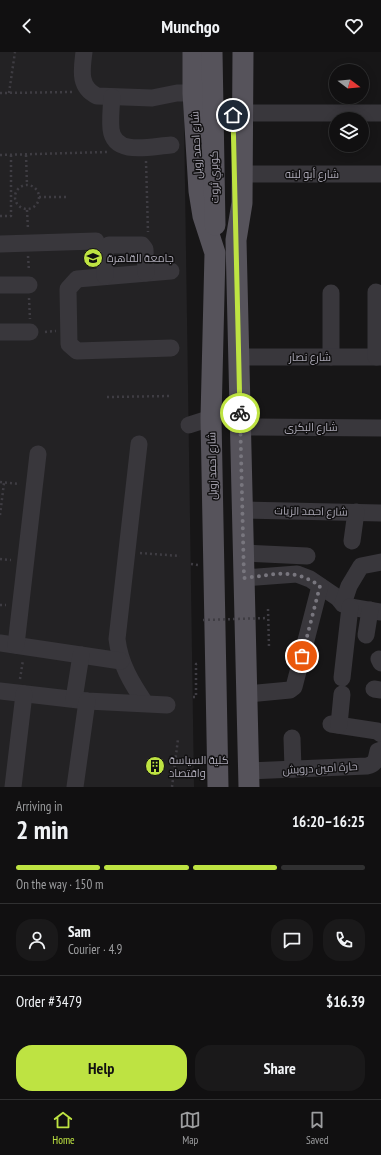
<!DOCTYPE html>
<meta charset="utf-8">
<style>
body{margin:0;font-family:"PT Sans Narrow",Cairo,sans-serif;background:#1a191a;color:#f1f3f6;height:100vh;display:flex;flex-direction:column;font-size:15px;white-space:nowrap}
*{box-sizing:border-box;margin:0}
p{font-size:13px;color:#9c9d9f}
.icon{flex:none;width:22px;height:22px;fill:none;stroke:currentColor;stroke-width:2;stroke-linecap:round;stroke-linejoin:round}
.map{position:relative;height:735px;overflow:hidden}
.drawer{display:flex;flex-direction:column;background:#111011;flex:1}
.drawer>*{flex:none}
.needle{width:26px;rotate:106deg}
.controls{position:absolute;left:329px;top:12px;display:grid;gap:8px}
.controls a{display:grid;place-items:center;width:40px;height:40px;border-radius:50%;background:#111011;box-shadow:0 2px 10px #0003,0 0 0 1px #303031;font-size:20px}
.pin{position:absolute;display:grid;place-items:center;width:34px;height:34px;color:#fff;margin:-17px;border:2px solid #fff;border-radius:50%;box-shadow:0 1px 4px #0007}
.courier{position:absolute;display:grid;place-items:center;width:40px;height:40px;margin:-20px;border:3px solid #bee342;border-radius:50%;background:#fff;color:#222;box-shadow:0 1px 5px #0007}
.overview em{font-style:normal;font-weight:700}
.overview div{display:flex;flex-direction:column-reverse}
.overview{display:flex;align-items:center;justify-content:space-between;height:68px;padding:0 16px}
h1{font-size:26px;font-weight:700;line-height:30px}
.bar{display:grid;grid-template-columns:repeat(4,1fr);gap:6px 4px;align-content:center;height:48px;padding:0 16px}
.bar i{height:5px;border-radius:3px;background:#303031}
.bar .on{background:#bee342}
.bar p{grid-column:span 4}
.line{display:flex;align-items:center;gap:10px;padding:0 16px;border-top:1px solid #303031}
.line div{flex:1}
.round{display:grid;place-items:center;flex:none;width:42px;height:42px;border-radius:16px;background:#1a191a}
.button{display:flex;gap:8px;margin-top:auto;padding:8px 16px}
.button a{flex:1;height:46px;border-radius:16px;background:#bee342;color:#111;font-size:16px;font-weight:700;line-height:46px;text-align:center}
.button a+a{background:#1a191a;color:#f1f3f6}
header{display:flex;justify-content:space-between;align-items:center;height:52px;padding:0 16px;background:#111011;font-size:18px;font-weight:700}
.tabs{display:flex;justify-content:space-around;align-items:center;height:56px;border-top:1px solid #303031;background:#111011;font-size:11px;color:#9c9d9f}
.tabs a{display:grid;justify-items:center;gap:2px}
.tabs .on{color:#bee342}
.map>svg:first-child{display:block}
</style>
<header><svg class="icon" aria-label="back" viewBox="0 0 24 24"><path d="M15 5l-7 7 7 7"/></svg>Munchgo<svg class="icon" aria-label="heart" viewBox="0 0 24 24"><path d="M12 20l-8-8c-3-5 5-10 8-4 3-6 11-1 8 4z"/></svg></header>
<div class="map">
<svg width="381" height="735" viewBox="0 0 381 735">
<rect width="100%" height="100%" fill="#171617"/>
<!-- built -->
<path fill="#232224" d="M0 0H183L194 735H0Z"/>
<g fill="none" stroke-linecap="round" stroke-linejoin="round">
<!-- path -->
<g stroke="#3f3d43" stroke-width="2.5" stroke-dasharray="2 3" stroke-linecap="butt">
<path d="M0 41 73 40"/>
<path d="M9 41 15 0"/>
<path d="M0 103 107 100"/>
<path d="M26 103 27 133"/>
<path d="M146 109 148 180"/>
<circle cx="27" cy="145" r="12"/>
<path d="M39 145H67"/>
<path d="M27 158 28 177"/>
<path d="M0 164H11V103"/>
<path d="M28 204 29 219"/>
<path d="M29 246 30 267"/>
<path d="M45 280 56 279"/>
<path d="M107 345 171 344"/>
<path d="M0 430 20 432"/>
<path d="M0 463 4 431"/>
<path d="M140 501 180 504"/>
<path d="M0 507 11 508"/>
<path d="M191 512 198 513"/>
<path d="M0 553H6"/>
<path d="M268 557 269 595"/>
<path d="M20 627 23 608"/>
<path d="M193 645H196V612H200"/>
<path d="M172 735 178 687"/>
</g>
<!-- minor -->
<g stroke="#39373c" stroke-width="17">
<path d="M84 0C82 17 78 35 97 44L152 46 177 41H193"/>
<path d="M112 45C111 56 110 67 111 77 114 105 152 94 171 93"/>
<path d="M243 61H381"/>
<path d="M242 122H381"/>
<path d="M0 192 96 189"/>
<path d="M171 219 77 227 68 237 69 292 77 299 171 296"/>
<path d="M105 224V198L109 193H142L145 197 146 221"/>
<path d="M0 233H29"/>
<path d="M331 241V305"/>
<path d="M0 280H30"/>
<path d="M240 305H381"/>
<path d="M376 305V240"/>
<path d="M189 373 211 366"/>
<path d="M240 375 381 376"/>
<path d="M139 392 117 587C120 612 131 630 145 651"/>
<path d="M242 458 381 461"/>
<path d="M352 489 356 460"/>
<path d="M243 501 307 504"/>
<path d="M244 526 297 522 310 527 338 546 343 552 350 555 381 560"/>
<path d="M343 552 349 534 361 514 381 510"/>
<path d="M366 583 370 558"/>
<path d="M0 591 121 609"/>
<path d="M16 593 38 402"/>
<path d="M379 607 381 611"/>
<path d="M342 626 350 555"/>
<path d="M374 637 381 638"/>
<path d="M0 639 87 649 167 653"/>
<path d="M247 642 290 638 294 635 320 534"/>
<path d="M74 647 81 603"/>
<path d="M331 672 377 679 381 682"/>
<path d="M339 673 342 642"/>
<path d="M292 686 293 717"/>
<path d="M249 719 367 714C376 712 376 708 378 699L381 698"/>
<path d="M13 735 24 642"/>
<path d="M75 735 87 649"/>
</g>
<!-- major -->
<g stroke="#56535b" stroke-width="21">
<path d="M193 0V41L199 139 203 164 215 201 211 366 218 735"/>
<path d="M212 0 215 173"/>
<path d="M243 0 242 151 236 188 249 735"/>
</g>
<!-- path-bridge -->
<path stroke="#3f3d43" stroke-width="2.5" stroke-dasharray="2 3" stroke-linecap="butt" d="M203 568 268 566"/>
</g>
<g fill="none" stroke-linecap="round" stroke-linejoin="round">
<!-- done -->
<path stroke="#78767e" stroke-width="4" stroke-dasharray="0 7.2" d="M240 361 244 526C274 523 293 515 320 534L302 604"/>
<!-- route -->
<path stroke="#bee342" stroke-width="5" d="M233 63 240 361"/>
</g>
<!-- icons -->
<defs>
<g id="university-disc" transform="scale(1)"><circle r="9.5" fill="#bee342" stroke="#121112"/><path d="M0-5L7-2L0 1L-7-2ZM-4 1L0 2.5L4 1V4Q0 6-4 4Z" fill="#111"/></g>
<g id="building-disc" transform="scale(1)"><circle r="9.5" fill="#bee342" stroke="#121112"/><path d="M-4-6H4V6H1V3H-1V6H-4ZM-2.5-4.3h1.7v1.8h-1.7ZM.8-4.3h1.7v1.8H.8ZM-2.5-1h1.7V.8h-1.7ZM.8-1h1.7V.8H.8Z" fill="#111"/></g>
</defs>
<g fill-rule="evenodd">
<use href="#university-disc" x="93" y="206"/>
<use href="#building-disc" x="155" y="714"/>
</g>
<g text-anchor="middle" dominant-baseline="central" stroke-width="3" stroke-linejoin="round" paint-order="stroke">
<!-- street labels -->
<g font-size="11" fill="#aca9b6" stroke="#121112">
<text transform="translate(196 93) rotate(-93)">شارع احمد زويل</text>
<text x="312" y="122">شارع أبو لبنه</text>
<text transform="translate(214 125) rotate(-91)">كوبري ثروت</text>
<text x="310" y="305">شارع نصار</text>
<text x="311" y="375">شارع البكرى</text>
<text transform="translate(212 414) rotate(-91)">شارع احمد زويل</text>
<text transform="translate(311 459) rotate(1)">شارع احمد الزيات</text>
<text transform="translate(320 716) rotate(-3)">حارة امين درويش</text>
</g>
<!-- poi labels -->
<g font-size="11" fill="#aca9b6" stroke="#121112" text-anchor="start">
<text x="107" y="206">جامعة القاهرة</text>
<text x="169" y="708">كلية السياسة<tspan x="169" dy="13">واقتصاد</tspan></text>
</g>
</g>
</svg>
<div class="controls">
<a><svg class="needle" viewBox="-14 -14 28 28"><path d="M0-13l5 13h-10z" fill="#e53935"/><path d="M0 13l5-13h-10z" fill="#9c9d9f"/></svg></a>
<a><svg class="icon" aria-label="layers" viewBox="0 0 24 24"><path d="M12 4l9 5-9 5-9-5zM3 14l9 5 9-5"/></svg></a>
</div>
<div class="pin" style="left:302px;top:604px;background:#ea580c"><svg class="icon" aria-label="bag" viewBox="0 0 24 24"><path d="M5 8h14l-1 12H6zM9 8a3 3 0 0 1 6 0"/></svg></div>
<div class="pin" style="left:233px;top:63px;background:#1f2937"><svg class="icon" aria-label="home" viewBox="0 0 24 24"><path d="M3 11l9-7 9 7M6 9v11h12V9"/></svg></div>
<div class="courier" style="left:240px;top:361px"><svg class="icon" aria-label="bike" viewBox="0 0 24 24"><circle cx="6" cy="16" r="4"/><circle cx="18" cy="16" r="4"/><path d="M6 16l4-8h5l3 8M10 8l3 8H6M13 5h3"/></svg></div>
</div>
<section class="drawer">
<div class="overview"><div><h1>2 min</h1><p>Arriving in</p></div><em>16:20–16:25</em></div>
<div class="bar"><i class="on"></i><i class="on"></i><i class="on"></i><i></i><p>On the way · 150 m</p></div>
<div class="line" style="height:72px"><a class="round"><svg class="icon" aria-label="person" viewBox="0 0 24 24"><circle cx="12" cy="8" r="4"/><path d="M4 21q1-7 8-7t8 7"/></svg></a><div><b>Sam</b><p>Courier · 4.9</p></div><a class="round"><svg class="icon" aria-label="chat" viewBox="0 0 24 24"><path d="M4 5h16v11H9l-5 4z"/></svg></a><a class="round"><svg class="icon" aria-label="phone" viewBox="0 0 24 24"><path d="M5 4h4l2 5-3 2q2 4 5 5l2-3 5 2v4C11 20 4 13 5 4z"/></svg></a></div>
<div class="line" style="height:52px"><div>Order #3479</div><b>$16.39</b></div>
<div class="button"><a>Help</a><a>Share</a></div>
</section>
<nav class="tabs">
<a class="on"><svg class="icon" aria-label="home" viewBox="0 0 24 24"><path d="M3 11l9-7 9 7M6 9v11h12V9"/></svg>Home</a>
<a><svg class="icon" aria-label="map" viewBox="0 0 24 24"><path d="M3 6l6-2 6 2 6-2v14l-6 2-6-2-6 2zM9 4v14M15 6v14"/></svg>Map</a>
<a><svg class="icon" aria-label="saved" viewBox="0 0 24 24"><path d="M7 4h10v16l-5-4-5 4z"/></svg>Saved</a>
</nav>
